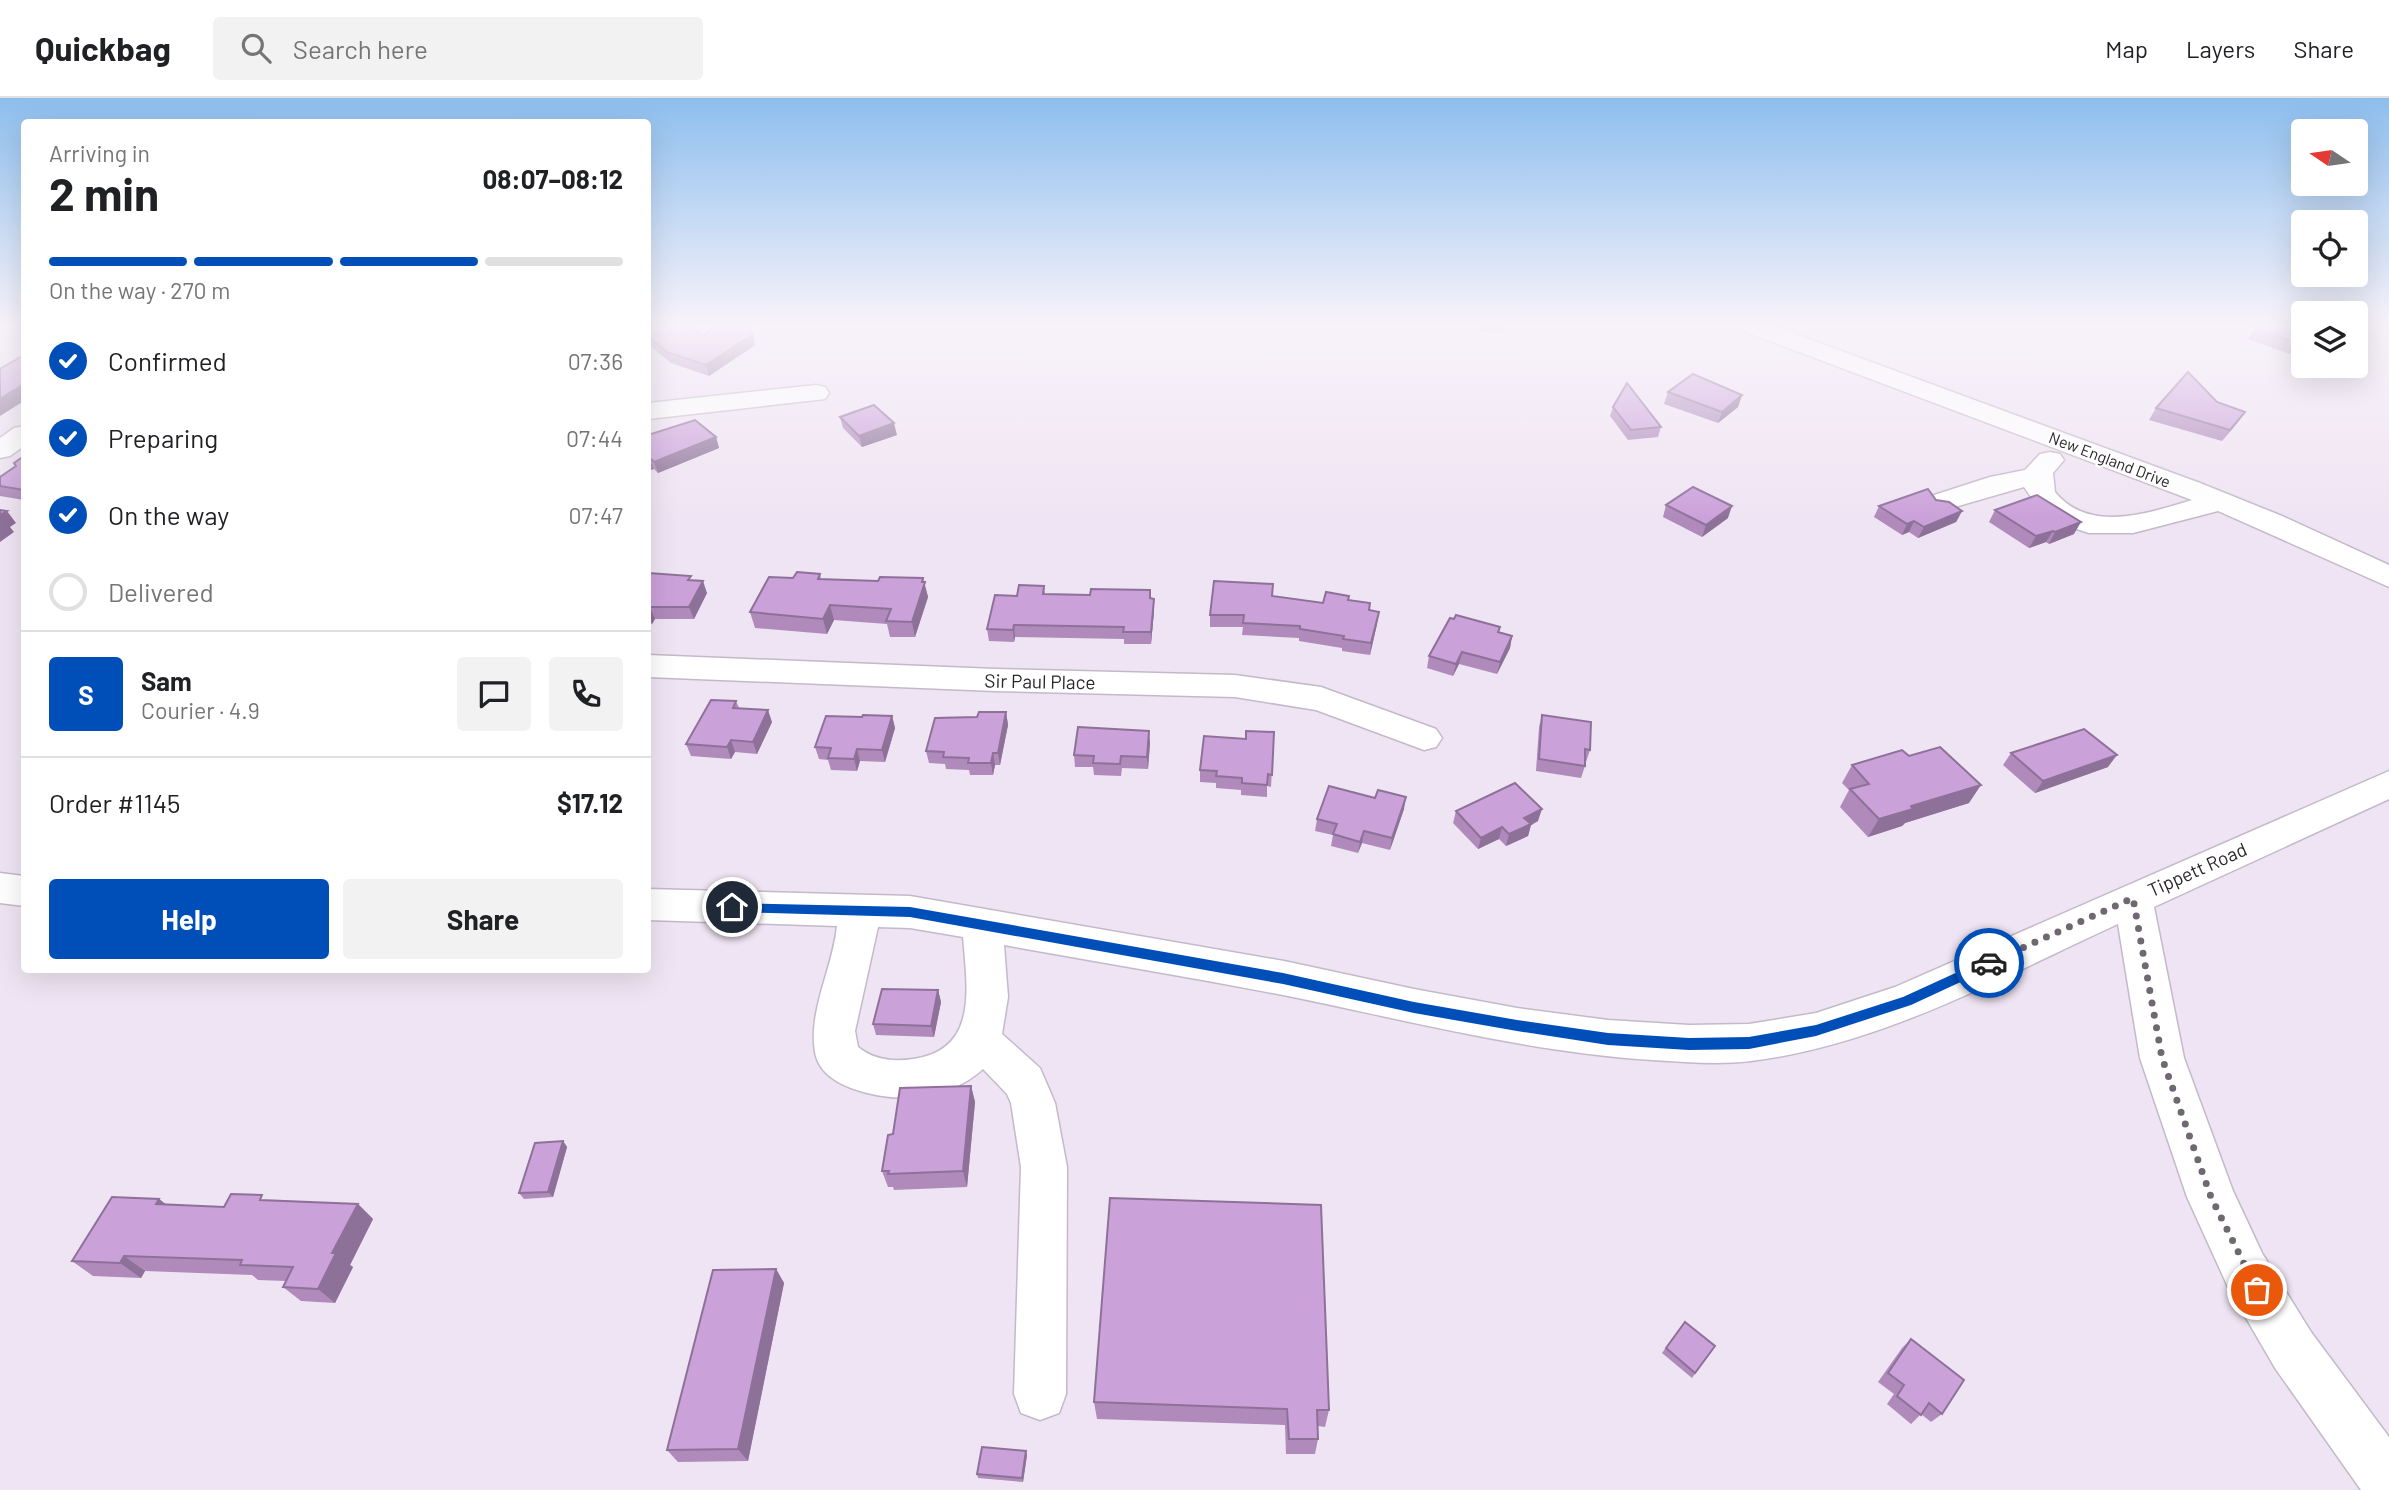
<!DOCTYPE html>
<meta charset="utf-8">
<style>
body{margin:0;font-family:Barlow,sans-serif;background:#f2f2f2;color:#202124;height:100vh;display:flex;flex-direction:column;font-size:26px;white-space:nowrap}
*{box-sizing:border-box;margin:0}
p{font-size:23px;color:#757577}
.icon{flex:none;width:38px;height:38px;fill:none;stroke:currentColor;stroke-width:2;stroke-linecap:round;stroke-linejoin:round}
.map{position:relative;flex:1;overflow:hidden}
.side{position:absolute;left:21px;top:21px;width:630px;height:854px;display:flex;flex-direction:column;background:#fff;border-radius:7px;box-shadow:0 7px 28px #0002}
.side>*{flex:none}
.needle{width:46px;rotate:283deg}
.tools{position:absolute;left:2291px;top:21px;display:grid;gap:14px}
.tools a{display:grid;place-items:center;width:77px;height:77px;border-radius:7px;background:#fff;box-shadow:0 7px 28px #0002;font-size:35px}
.pin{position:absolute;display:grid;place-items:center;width:60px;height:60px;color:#fff;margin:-30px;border:4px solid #fff;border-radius:50%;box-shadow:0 2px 7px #0007}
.courier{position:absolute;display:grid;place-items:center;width:70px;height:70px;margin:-35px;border:5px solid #004fb9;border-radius:50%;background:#fff;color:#222;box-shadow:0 2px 9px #0007}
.summary em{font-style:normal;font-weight:700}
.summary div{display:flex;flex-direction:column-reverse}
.summary{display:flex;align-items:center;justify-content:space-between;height:119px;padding:0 28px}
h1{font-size:46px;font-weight:700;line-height:52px}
.bar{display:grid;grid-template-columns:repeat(4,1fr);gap:10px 7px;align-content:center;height:84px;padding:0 28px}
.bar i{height:9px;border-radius:5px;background:#e0e0e0}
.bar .on{background:#004fb9}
.bar p{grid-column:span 4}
.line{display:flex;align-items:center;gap:18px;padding:0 28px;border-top:2px solid #e0e0e0}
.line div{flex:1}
.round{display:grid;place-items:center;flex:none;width:74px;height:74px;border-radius:7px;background:#f2f2f2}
ol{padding:0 28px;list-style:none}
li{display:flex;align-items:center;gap:21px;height:77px}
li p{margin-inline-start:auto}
li .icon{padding:7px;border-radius:50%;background:#004fb9;color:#fff;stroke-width:4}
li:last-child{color:#757577}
li i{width:38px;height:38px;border:4px solid #e0e0e0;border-radius:50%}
.action{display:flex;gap:14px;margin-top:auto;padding:14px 28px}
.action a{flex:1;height:80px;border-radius:7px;background:#004fb9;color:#fff;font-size:28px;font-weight:700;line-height:80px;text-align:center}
.action a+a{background:#f2f2f2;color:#202124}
header{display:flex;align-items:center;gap:42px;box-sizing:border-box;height:98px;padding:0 35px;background:#fff;border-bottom:2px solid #e0e0e0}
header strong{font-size:33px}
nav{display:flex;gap:38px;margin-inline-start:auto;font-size:24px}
.search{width:490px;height:63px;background:#f2f2f2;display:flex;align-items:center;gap:18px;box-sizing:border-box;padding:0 24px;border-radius:7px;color:#757577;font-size:26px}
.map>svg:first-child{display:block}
</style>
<header>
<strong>Quickbag</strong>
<div class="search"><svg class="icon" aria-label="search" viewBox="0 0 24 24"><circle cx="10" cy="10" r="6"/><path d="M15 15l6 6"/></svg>Search here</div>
<nav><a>Map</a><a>Layers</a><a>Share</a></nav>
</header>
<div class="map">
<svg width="2389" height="1392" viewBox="0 0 2389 1392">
<rect width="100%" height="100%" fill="#efe4f3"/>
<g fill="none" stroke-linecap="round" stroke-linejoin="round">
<!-- minor casing -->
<g stroke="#c4b9c8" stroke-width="3">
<g id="minor">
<path d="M1735 226H1768L2200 385 2282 418 2389 467V489L2218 413 2133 435H2089L2058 425 2040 412 2024 389 1941 413 1931 410 1926 404 1931 398 1990 379 2025 372 2040 356 2050 354 2060 356 2064 362 2053 375 2055 394C2089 436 2149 415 2192 402L1738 231Z"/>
<path d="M816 287 825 289 829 295 825 301 648 321V305Z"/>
<path d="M24 328V348L10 358 0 360V340L14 330Z"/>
<path d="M648 557 995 571 1235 577 1321 589 1436 631 1442 640 1436 649 1424 652 1316 612 1235 599 995 593 648 579Z"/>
<path d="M2389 673V701L2154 809 2184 960 2233 1093 2262 1155 2311 1234 2389 1339V1392H2361L2275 1270 2228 1189 2187 1099 2140 960 2118 826C2000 880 1881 947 1751 963 1719 967 1685 964 1653 962 1527 954 1406 922 1283 897 1190 879 1097 864 1004 847L1008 899 1002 936 1040 970 1055 1005 1067 1069 1066 1296 1059 1315 1040 1322 1021 1315 1014 1296 1021 1069 1011 1005 1007 996 983 971C946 1004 895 1006 851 990 835 984 818 973 815 954 808 912 833 870 837 828L648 822V791L910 798 1284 863 1414 891 1517 910 1608 922 1689 927 1749 926 1816 915 1895 889ZM878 829 910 830 963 839C967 889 979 952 913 961 893 964 874 962 858 949L855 933Z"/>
<path d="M0 775 24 778V808L0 805Z"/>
</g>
</g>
<!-- minor -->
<use href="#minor" fill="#fff" fill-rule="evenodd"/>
</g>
<!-- wall -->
<g fill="#af8abb">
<path d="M648 226 704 238 753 236 755 247 709 278 671 265 648 246Z"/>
<path d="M1478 226H1505L1503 235 1480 234Z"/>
<path d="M2255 230 2303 245 2290 256 2248 241Z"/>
<path d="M1668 294 1742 297 1738 309 1718 325 1664 306Z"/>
<path d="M2217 304 2245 314 2222 343 2149 322 2156 310Z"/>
<path d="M1613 309 1661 329 1658 339 1628 342 1610 318Z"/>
<path d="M840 319 897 337 862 349 843 330Z"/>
<path d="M648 337 716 339 719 350 658 375 654 371 650 372 648 370Z"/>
<path d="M24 358V402L0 398V379L16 368Z"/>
<path d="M1936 402 1962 413 1956 424 1918 440 1909 434 1902 437 1874 419 1879 408Z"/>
<path d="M1666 407 1728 420 1702 439 1663 419Z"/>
<path d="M1995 412 2074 436 2049 446 2046 444 2029 450 1989 424Z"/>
<path d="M820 476 821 481 924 484 928 499 915 539H890L887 526 834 522 827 536 755 530 750 514 793 480Z"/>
<path d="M648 477 693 483 707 495 694 521H655L652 526 648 525Z"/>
<path d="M1044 488 1045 496 1154 501V513L1151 546H1124V541L1015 539 1014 544 989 543 987 531 1017 498Z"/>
<path d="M1272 498 1323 505 1349 502 1369 512 1377 526 1370 557 1342 553V550L1299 543V540L1242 537 1243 529H1210V517Z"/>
<path d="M1500 529 1499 534 1512 538 1510 550 1497 576 1459 566 1453 578 1427 570 1429 558Z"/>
<path d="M736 603 739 610 772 624 757 656 735 654 731 661 691 658 686 646Z"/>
<path d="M1006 614 1008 627 1000 667H995L993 677H970L969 672 946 671 945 666 929 665 926 653 977 619Z"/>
<path d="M1542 617 1590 652 1586 664H1585V668L1581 680 1536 673 1539 629Z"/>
<path d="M892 618 895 630 885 664 860 663 857 673 831 672 828 662 819 661 815 649 862 619Z"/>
<path d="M1274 634 1271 689 1267 688V699L1241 697V692L1216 690V685L1200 684V672L1246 641Z"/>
<path d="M1150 645 1148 671 1122 670 1121 678 1094 677 1093 669H1075L1074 657Z"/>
<path d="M2011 655 2108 669 2035 695 2003 667Z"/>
<path d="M1909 658 1969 705 1905 725 1902 728 1868 739 1840 709 1849 692 1842 685 1852 667Z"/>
<path d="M1404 711 1390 752 1362 745 1358 755 1331 748 1333 737 1315 733 1317 721Z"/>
<path d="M1456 713 1538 723 1531 727 1528 738 1506 748 1499 741 1478 751 1453 725Z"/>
<path d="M938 892 941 904 934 939 876 937 873 926Z"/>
<path d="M971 988 975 1004 967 1089 894 1092 893 1089H888L882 1073 893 1036Z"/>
<path d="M563 1043 567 1049 553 1099 524 1101 519 1095Z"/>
<path d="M159 1101 166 1107 224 1109 269 1102 358 1106 373 1121 350 1167 353 1169 335 1205 301 1203 283 1189 286 1183 258 1182 252 1177 145 1173 141 1180 93 1178 72 1163Z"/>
<path d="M776 1171 784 1185 748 1363 678 1364 667 1352Z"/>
<path d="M1685 1224 1715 1248 1692 1280 1662 1255Z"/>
<path d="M1911 1241 1942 1316 1931 1324 1921 1316 1911 1326 1887 1306 1894 1296 1878 1284 1902 1250Z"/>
<path d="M1094 1304 1329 1312 1325 1329 1318 1328V1341L1315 1356H1286L1285 1327 1097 1321Z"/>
<path d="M1027 1357 1023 1384 978 1380 977 1376Z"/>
</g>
<!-- shaded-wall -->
<g fill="#8e7199">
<path d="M753 236 755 247 709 278 706 267Z"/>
<path d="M2303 240V245L2290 256 2297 245Z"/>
<path d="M24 286V303L0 318V301Z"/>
<path d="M1742 297 1738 309 1718 325 1722 314Z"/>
<path d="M2245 314 2237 325 2222 343 2230 332Z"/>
<path d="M894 325 897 337 862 349 859 338Z"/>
<path d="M716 339 719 350 658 375 654 364Z"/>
<path d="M649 359 654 371 650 372 648 365V360Z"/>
<path d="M1732 408 1728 420 1702 439 1706 427Z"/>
<path d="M7 413 16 425 10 429 14 434 0 444V417Z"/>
<path d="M1962 413 1956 424 1918 440 1924 429Z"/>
<path d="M1914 423 1909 434 1902 437 1907 426Z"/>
<path d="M2081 424 2074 436 2049 446 2055 434Z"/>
<path d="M2053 433 2046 444 2029 450 2036 438Z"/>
<path d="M923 480 928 499 915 539 912 524Z"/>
<path d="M703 483 707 495 694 521 689 509Z"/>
<path d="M1154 501V513L1151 546V534Z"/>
<path d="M830 507 834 522 827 536 823 521Z"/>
<path d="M650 509 655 521 652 526 648 514Z"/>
<path d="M1379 514 1377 526 1370 557 1371 545Z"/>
<path d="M1014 527 1015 539 1014 544 1013 532Z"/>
<path d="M1512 538 1510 550 1497 576 1500 564Z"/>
<path d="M1462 554 1459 566 1453 578 1456 566Z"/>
<path d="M768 612 772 624 757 656 753 644Z"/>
<path d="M1006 614 1008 627 1000 667 998 655Z"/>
<path d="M892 618 895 630 885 664 882 652Z"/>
<path d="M1149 633 1150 645 1148 671 1147 659Z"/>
<path d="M731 642 735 654 731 661 727 649Z"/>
<path d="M857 651 860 663 857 673 854 661Z"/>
<path d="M993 655 995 667 993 677 991 665Z"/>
<path d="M2117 657 2108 669 2035 695 2043 683Z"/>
<path d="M1981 687 1969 705 1905 725 1902 728 1868 739 1879 721 1911 708Z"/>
<path d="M1406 699 1404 711 1390 752 1392 740Z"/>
<path d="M1542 711 1538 723 1531 727 1528 738 1506 748 1509 736 1524 720Z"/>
<path d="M1502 729 1499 741 1478 751 1481 740Z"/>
<path d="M1364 733 1362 745 1358 755 1360 744Z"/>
<path d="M938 892 941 904 934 939 931 928Z"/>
<path d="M971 988 975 1004 967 1089 963 1073Z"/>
<path d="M563 1043 567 1049 553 1099 548 1094Z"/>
<path d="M159 1101 179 1116 156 1106Z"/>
<path d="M358 1106 373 1121 350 1167 353 1169 335 1205 318 1191 332 1155Z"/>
<path d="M124 1158 145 1173 141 1180 120 1165Z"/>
<path d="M776 1171 784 1185 748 1363 738 1351Z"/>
<path d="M1026 1353 1027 1357 1023 1384 1022 1380Z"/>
</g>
<!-- building -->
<g fill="#cba1da" stroke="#8e7199" stroke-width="2">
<path d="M648 226H687L704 238 716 226H745L753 236 706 267 667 254 648 238Z"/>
<path d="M2261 226H2303V240L2297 245 2255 230Z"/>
<path d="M24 257V286L0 301V271Z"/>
<path d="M2188 274 2217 304 2245 314 2230 332 2156 310Z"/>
<path d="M1693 276 1742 297 1722 314 1668 294Z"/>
<path d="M1627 285 1661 329 1631 332 1613 309Z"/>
<path d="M874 307 894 325 859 338 840 319Z"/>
<path d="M695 322 716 339 654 364 649 359 648 360V337Z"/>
<path d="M24 358V392L0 388V379L16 368 14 365Z"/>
<path d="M1693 389 1732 408 1706 427 1666 407Z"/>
<path d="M1928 391 1936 402 1949 404 1962 413 1924 429 1914 423 1907 426 1879 408Z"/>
<path d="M2037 397 2081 424 2055 434 2053 433 2036 438 1995 412Z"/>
<path d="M0 412 7 413 0 417Z"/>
<path d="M797 474 820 476 818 481 878 483 880 479 923 480 922 484H925L912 524 886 523 891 511 830 507 823 521 750 514 769 479 793 480Z"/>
<path d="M648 475 691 478 688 482 703 483 689 509H650L648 513Z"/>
<path d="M1214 483 1273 486 1272 498 1323 505 1326 494 1349 498 1348 502 1370 505 1369 512 1379 514 1371 545 1343 541 1344 538 1300 531V528L1243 525 1244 517H1210Z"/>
<path d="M1019 487 1044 488 1043 496 1090 497 1091 491 1150 492V500L1154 501 1151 534H1123L1124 529 1014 527 1013 532 987 531 995 497 1017 498Z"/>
<path d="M1456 517 1500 529 1498 534 1512 538 1500 564 1462 554 1456 566 1429 558 1450 520 1454 521Z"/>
<path d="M711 602 736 603 733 610 768 612 753 644 731 642 727 649 686 646Z"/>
<path d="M979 614H1006L998 655H993L991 665H968L969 660 943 659 944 654 926 653 935 620 977 619Z"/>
<path d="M863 617 892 618 882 652 857 651 854 661 828 660 831 650 815 649 826 618 862 619Z"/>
<path d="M1542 617 1591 624 1590 652 1585 651V668L1539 661Z"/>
<path d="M1078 629 1149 633 1147 659 1121 658 1120 666 1093 665 1094 658 1074 657Z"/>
<path d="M2084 631 2117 657 2043 683 2011 655Z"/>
<path d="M1246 633 1274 634 1272 677 1268 676 1267 687 1242 685V680L1216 678 1217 673 1200 672 1204 638 1246 641Z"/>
<path d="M1940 649 1981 687 1911 708 1913 711 1879 721 1850 691 1869 686 1852 667 1902 652 1909 658Z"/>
<path d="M1515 685 1542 711 1524 720 1531 726 1509 736 1502 729 1481 740 1456 713Z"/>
<path d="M1329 688 1375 700 1378 692 1406 699 1392 740 1364 733 1360 744 1333 736 1337 726 1317 721Z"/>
<path d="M882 891 938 892 931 928 873 926Z"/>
<path d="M971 988 963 1073 888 1076 889 1073H882L888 1037 893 1036 900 990Z"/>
<path d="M563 1043 548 1094 519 1095 535 1045Z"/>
<path d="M231 1096 262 1097 260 1102 358 1106 332 1155H336L318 1191 283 1189 293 1169 240 1167 242 1162 124 1158 120 1165 72 1163 112 1099 159 1101 156 1106 224 1109Z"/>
<path d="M1110 1100 1321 1107 1329 1312H1317L1318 1341H1289L1287 1311 1094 1304Z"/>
<path d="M776 1171 738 1351 667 1352 713 1172Z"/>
<path d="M1685 1224 1715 1248 1695 1275 1666 1250Z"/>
<path d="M1911 1241 1964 1282 1942 1316 1929 1305 1921 1317 1897 1298 1904 1287 1888 1275Z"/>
<path d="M982 1349 1026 1353 1022 1380 977 1376Z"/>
</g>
<!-- sky -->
<linearGradient id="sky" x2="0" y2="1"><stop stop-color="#8dbeee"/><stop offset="0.54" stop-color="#f8f3fa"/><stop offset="1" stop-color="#f8f3fa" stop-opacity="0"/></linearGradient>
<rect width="2389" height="420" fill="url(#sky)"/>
<!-- route -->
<path fill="#004fb9" d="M732 805 910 809 1283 875 1414 904 1517 922 1608 935 1689 940 1749 939 1816 927 1903 899 1984 862H1993L1995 865 1993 869 1911 907 1816 938 1749 951 1689 952 1608 947 1517 933 1414 915 1283 886 910 819 732 814 726 809Z"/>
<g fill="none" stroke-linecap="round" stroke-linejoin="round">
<!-- done -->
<path stroke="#6f6871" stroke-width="7" stroke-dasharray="0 12.6" d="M1989 865 2133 800 2162 960 2211 1099 2257 1192"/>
</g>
<g text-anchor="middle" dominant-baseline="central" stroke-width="5" stroke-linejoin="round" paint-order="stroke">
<!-- far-street labels -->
<g font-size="16" fill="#2a262b" stroke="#fff">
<text transform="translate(2110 361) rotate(21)">New England Drive</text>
</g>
<!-- street labels -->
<g font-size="19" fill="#2a262b" stroke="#fff">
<text transform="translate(1040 583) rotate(1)">Sir Paul Place</text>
<text transform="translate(2197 771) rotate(-24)">Tippett Road</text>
</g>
</g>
</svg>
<div class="tools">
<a><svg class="needle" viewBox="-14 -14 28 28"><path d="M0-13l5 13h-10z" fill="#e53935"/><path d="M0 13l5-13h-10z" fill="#757577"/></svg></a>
<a><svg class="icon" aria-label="locate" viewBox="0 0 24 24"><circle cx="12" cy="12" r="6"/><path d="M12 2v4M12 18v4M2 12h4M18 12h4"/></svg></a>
<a><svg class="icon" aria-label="layers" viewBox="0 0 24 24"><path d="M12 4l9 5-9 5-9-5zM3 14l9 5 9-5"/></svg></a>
</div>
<div class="pin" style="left:2257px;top:1192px;background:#ea580c"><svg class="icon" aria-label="bag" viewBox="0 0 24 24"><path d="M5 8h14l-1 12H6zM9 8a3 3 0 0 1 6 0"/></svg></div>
<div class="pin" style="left:732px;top:809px;background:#1f2937"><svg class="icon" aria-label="home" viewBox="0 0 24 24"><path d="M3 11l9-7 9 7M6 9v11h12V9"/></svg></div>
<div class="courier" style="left:1989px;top:865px"><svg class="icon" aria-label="car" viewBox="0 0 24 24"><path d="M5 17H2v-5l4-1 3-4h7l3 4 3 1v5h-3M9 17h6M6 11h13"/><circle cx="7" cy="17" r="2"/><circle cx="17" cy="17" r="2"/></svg></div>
<section class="side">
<div class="summary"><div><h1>2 min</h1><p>Arriving in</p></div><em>08:07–08:12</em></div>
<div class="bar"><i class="on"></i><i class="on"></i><i class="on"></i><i></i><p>On the way · 270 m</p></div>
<ol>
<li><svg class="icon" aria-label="check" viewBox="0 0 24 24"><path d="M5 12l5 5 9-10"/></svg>Confirmed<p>07:36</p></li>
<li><svg class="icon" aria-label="check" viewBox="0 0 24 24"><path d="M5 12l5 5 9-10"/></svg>Preparing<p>07:44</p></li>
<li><svg class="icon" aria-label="check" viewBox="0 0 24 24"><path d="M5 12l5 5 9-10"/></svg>On the way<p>07:47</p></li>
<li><i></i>Delivered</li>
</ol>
<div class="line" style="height:126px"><b class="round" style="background:#004fb9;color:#fff">S</b><div><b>Sam</b><p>Courier · 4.9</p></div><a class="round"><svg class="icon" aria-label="chat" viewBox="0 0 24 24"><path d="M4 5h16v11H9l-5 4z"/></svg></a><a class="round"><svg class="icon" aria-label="phone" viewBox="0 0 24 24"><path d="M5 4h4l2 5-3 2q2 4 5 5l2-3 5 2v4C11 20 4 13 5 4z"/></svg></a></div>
<div class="line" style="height:91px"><div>Order #1145</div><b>$17.12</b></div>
<div class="action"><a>Help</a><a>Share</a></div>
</section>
</div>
